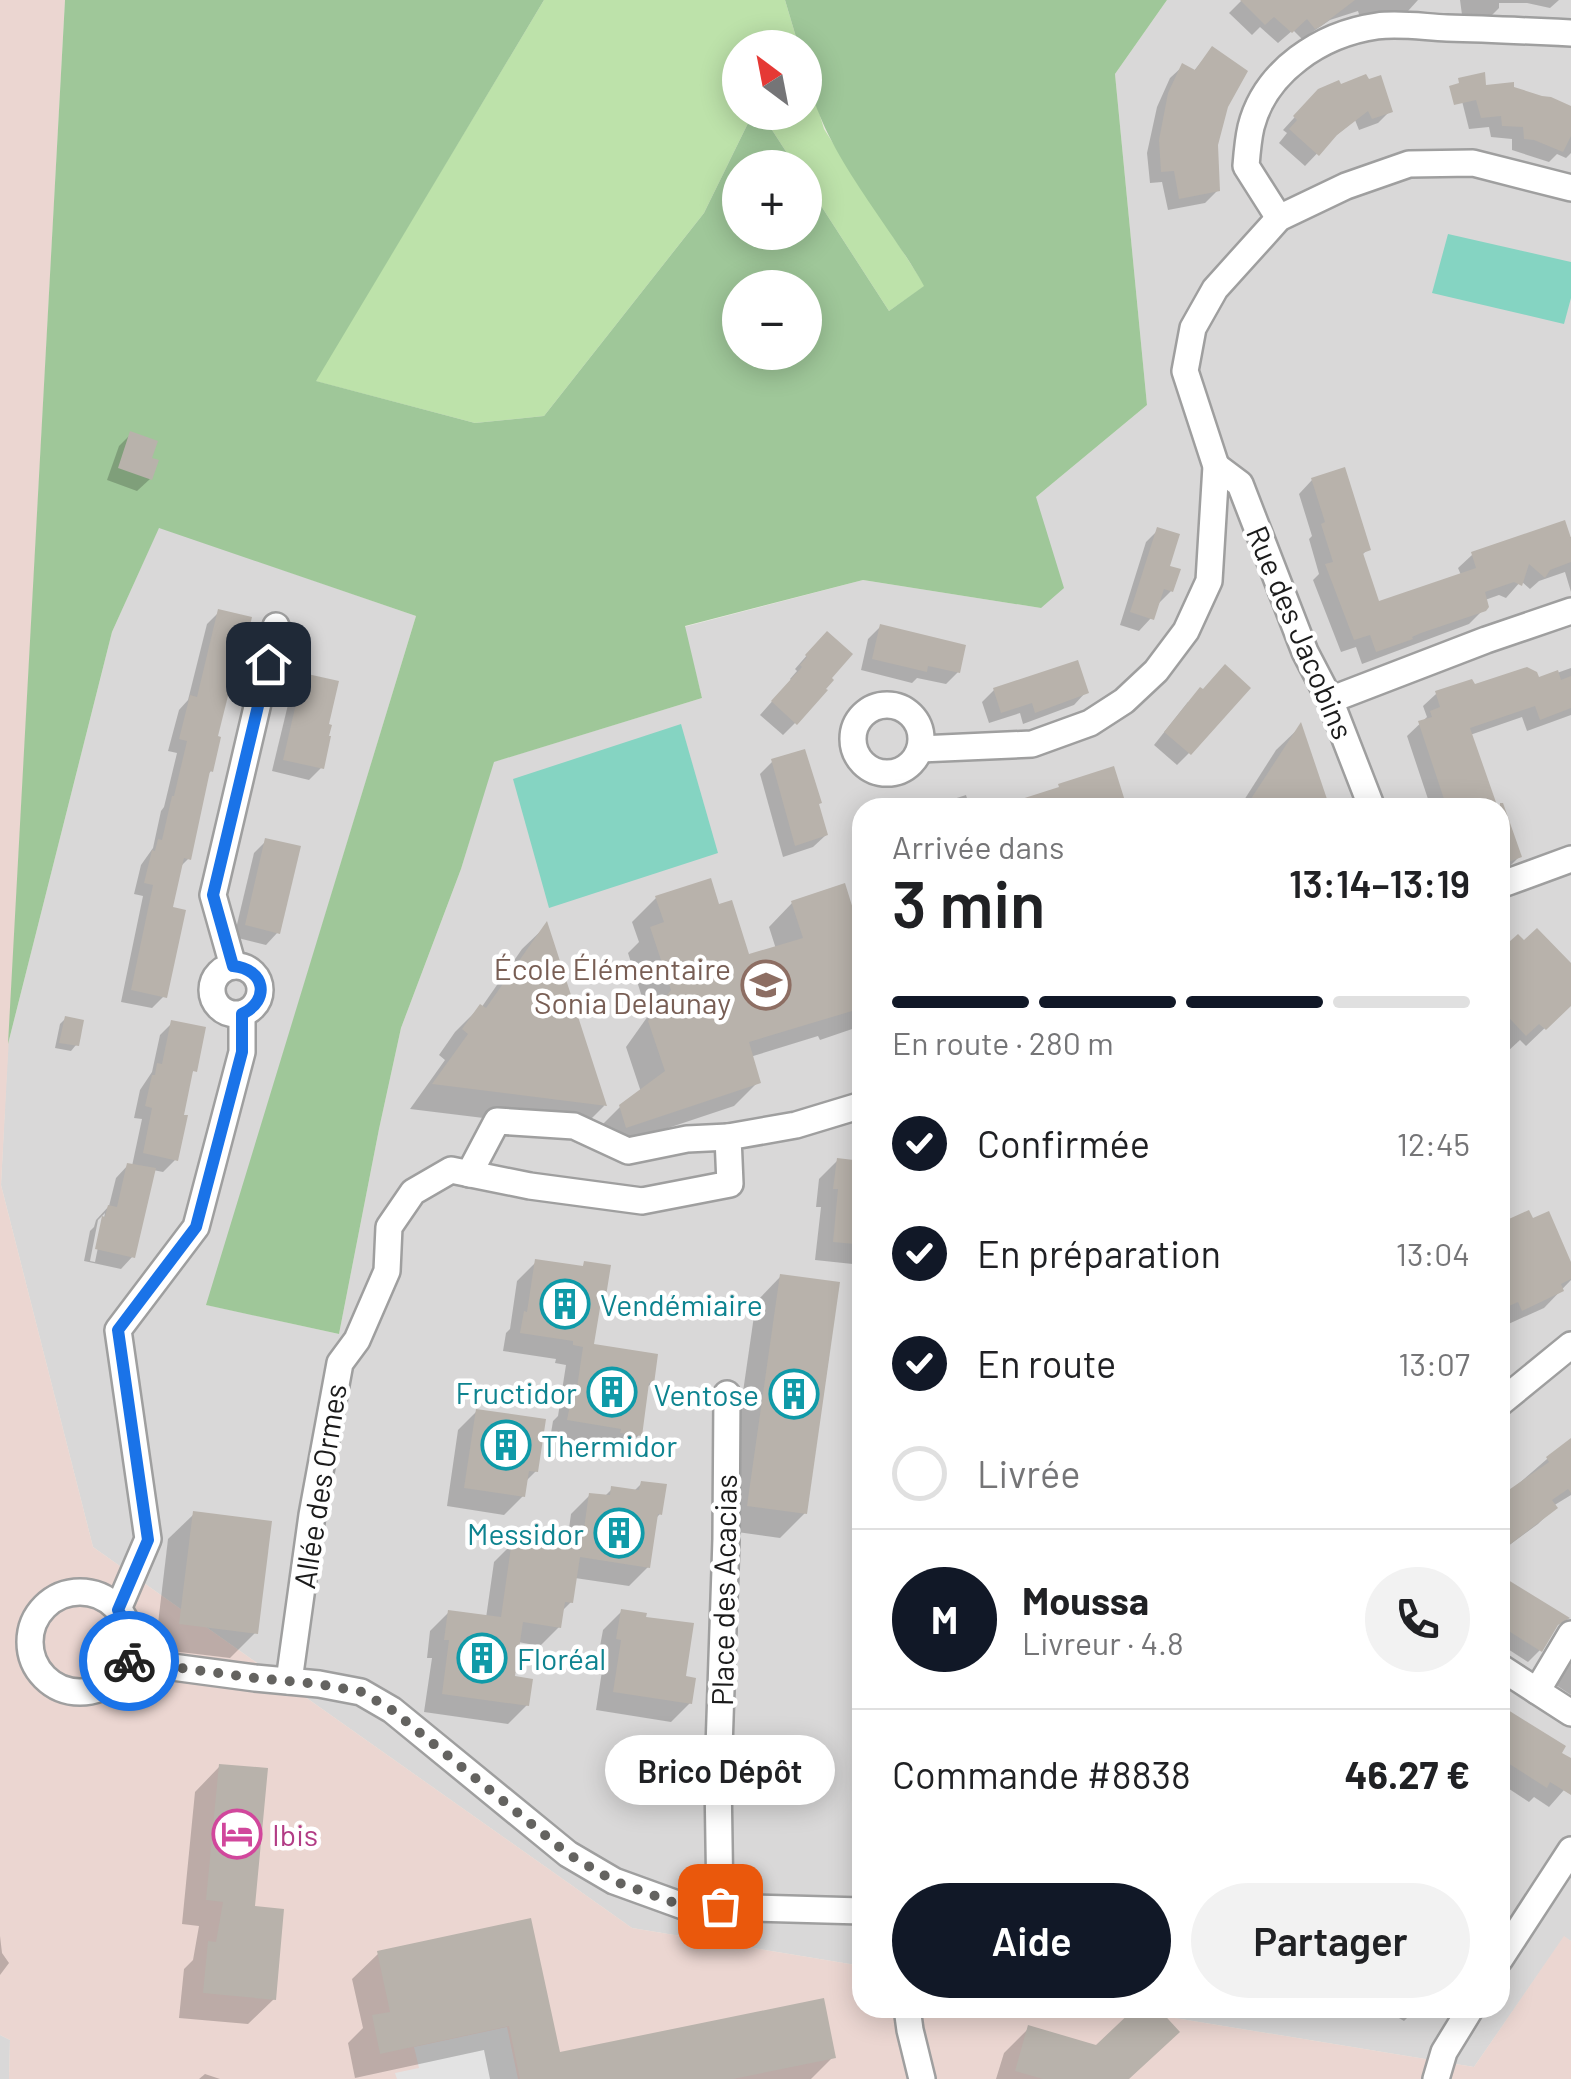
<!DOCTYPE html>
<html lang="fr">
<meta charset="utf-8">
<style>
body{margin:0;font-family:Barlow,sans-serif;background:#f2f2f2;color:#202124;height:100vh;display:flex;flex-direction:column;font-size:38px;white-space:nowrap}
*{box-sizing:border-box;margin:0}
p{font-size:32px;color:#757577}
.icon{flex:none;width:55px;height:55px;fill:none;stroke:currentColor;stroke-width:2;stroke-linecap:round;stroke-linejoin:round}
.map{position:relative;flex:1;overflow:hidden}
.sheet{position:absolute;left:852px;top:798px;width:658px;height:1220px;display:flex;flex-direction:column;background:#fff;border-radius:30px;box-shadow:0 5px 25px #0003}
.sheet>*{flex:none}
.needle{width:65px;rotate:328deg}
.buttons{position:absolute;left:722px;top:30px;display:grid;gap:20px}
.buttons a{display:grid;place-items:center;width:100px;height:100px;border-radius:50%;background:#fff;box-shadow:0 5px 25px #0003;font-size:50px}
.pin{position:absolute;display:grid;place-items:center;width:85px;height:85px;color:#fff;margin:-42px;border-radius:20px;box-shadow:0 5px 15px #0006}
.courier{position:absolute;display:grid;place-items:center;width:100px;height:100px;margin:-50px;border:8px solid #1a73e8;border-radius:50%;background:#fff;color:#222;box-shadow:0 2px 12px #0007}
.bubble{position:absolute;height:70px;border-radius:35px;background:#fff;box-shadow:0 5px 25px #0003;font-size:32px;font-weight:600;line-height:70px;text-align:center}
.summary em{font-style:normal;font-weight:600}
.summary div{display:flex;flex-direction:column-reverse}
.summary{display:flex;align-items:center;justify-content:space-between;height:170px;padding:0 40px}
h1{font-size:65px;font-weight:600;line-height:75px}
.bar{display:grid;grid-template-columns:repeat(4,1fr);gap:15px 10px;align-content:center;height:120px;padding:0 40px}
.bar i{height:12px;border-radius:8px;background:#e0e0e0}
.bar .on{background:#111827}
.bar p{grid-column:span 4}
.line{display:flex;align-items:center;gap:25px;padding:0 40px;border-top:2px solid #e0e0e0}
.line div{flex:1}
.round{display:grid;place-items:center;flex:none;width:105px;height:105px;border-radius:52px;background:#f2f2f2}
ol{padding:0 40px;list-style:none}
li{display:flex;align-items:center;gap:30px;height:110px}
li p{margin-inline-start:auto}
li .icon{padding:10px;border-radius:50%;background:#111827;color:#fff;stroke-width:4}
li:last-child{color:#757577}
li i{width:55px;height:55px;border:5px solid #e0e0e0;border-radius:50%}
.action{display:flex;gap:20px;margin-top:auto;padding:20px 40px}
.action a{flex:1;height:115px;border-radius:60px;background:#111827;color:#fff;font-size:40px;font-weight:600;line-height:115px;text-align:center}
.action a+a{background:#f2f2f2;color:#202124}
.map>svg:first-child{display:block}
</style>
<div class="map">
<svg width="1571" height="2079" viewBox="0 0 1571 2079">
<rect width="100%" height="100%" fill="#ebeae1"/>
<!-- residential -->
<g fill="#d9d8d8">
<path d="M1167 0H1571V1941L1564 1937 1474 2067 1114 2008H1500V808H862V1966L632 1928 93 1547 1 1185 8 1044 112 632 159 527 416 616 207 1305 339 1334 379 1129 401 1028 461 869 493 762 702 698 684 627 863 580 1041 608 1036 497 1147 405 1115 74Z"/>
<path d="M0 2035 10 2040 9 2079H0Z"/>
</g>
<!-- commercial -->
<path fill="#ebd6d1" d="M0 0H65L1 1185 93 1547 632 1928 862 1966V2008H1114L1474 2067 1564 1936 1571 1941V2079H9L10 2040 0 2035Z"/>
<!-- grass -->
<g fill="#bde2aa">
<path d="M544 0H785L799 47 740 48V112L753 113 704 213 544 416 475 423 315 381Z"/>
<path d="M805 66 824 129 925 286 889 311 805 181V168L796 167 761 113 805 112Z"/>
</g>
<!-- forest -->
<path fill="#9fc799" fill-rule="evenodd" d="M65 0H544L316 381 475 423 544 416 704 213 753 113H761L796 167 740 168V232H805V181L889 311 924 286C884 214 805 133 805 48L799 47 785 0H1167L1115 74 1147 405 1036 497 1064 588 1041 608 863 580 685 626 702 698 494 762 461 869 401 1028 379 1129 339 1334 206 1305 416 616 159 528 112 632 8 1044ZM740 288H805V352H740Z"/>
<!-- pitch -->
<g fill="#85d4c2">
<path d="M1448 234 1571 262V298L1564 324 1432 293Z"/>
<path d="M681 724 718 853 549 908 513 779Z"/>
</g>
<!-- parking -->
<path fill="#e3e3e3" d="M507 2027 518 2079H397L395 2073 419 2068 414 2047Z"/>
<!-- shadow -->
<g fill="#0003" fill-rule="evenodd">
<path d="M1242 0H1418L1408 11 1376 20 1361 21 1358 11 1330 20 1302 39 1293 30 1278 43 1260 27 1252 35 1229 13Z"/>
<path d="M1460 0H1559L1550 8 1527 3H1499V8L1487 20 1463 22Z"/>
<path d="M1212 49 1226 106 1216 145 1218 190 1205 203 1168 210 1162 182 1150 183 1147 153 1157 107 1170 78 1183 66 1193 72Z"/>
<path d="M1340 87 1390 111 1378 123 1359 130 1355 120 1328 142 1305 166 1279 143 1287 133 1283 130 1304 107Z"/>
<path d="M1512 89 1571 109V153L1566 158 1557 154 1549 162 1512 150V139L1491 137 1489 127 1469 129 1462 101Z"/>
<path d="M131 434 149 460 150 479 137 491 107 480 119 446Z"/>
<path d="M1312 480 1368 549 1361 556 1377 604 1461 575 1458 568 1472 555 1571 537V592L1565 572 1539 581 1530 589 1521 581 1506 598 1499 595 1485 600 1487 606 1469 624 1362 664 1356 647 1341 652 1313 580 1319 574 1309 539 1312 536 1299 494Z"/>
<path d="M1158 530 1171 591 1159 603 1151 618 1139 631 1120 625 1146 542Z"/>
<path d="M219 612 230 675 215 738 211 771 206 776 189 858 179 868 170 909 164 996 152 1008 121 1002 143 896 134 894 141 865 153 848 161 811 164 807 177 753 168 751 179 710 188 700 207 624Z"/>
<path d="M880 627 958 672 946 684 917 678 912 683 861 670 868 639Z"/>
<path d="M815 646 795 723 783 735 760 715 791 680 790 679 797 671 795 669Z"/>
<path d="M1571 668V715L1527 731 1522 717 1470 735 1495 808H1431L1407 736 1427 717 1423 706 1436 694 1537 680Z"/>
<path d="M304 675 321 768 309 780 272 771 292 688Z"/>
<path d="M994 690 1086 692 1074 705 1023 724 1020 713 989 723 982 702Z"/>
<path d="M1188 702 1189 753 1177 765 1154 745Z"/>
<path d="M1300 727 1327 808H1239L1276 750Z"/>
<path d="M772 762 826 835 813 847 783 857 760 774Z"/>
<path d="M966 795 970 808H918L934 802 935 805Z"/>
<path d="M1500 819 1519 857 1507 869 1500 872Z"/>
<path d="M266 841 278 932 266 945 234 937 254 853Z"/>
<path d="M656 898 717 908 748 957 776 949 769 927 792 903 860 937 862 936V1032L861 1026 820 1040 818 1036 750 1057 758 1082 734 1106 602 1150 596 1131 620 1107 641 1092 626 1047 648 1016 628 953 639 942 632 922Z"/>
<path d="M546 926 604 1106 580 1130 410 1109 445 1060 439 1055 455 1032 480 1007 481 1008 522 949Z"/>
<path d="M1524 944 1571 967V1003L1526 1046 1520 1040 1507 1052 1500 1045V954Z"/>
<path d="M66 1018 76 1045 71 1051 55 1048 60 1024Z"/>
<path d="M172 1023 194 1070 190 1075 175 1160 163 1172 153 1170 133 1256 121 1269 84 1261 90 1231 94 1227 96 1220 109 1206 116 1178 128 1165 132 1166 142 1119 134 1118 140 1090 152 1072 160 1035ZM105 1213 95 1262 90 1261 98 1220Z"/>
<path d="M838 1160 862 1172V1265L815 1260 821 1207H816L819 1179Z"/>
<path d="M1500 1226 1571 1269V1280L1544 1308 1504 1326 1500 1318Z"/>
<path d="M536 1262 581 1268 585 1264 604 1295 599 1300 592 1346 652 1383 646 1388 639 1435 620 1454 603 1451V1447L550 1439 553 1421 558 1416 566 1365 555 1363 556 1359 503 1351 506 1333 510 1329 517 1281Z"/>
<path d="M781 1276 805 1513 780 1538 723 1530 756 1302Z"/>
<path d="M477 1411 536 1471 525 1482 523 1496 504 1515 447 1506 458 1430Z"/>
<path d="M1571 1441V1495L1553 1506 1554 1508 1538 1524 1500 1552V1500L1547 1459Z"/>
<path d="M642 1483 660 1514 655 1519 648 1567 629 1586 575 1578 571 1602 561 1612 559 1627 540 1646 518 1642 512 1678 527 1705 508 1724 424 1712 432 1658H427L430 1631 449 1612 486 1618 494 1562 513 1543 566 1550 571 1514 590 1495 604 1497 612 1489 633 1492Z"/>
<path d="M194 1514 255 1633 230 1658 155 1649 168 1539Z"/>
<path d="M1500 1591 1540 1650 1528 1662 1500 1644Z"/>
<path d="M622 1611 683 1678 690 1703 671 1722 596 1710 604 1658 598 1657 603 1630Z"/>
<path d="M1571 1660V1695L1556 1685Z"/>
<path d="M1500 1708 1571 1761V1782L1549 1807 1534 1797 1529 1802 1500 1783Z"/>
<path d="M220 1766 274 1999 248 2024 179 2018 184 1969 193 1960 199 1926 182 1924 195 1792Z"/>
<path d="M530 1921 558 2055 833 2057 811 2079H490L484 2050 355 2078 348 2043 363 2028 352 1979 378 1954Z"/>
<path d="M0 1936 2 1953 9 1963 0 1975Z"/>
<path d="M1139 2008H1154L1176 2031 1127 2079H996L1004 2053 1029 2028 1096 2048Z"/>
<path d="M1382 2008H1417L1404 2021Z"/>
<path d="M205 2074 220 2079H199Z"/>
</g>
<!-- building -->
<g fill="#b8b2ab">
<path d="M1240 0H1355L1321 26 1315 29 1307 19 1292 33 1274 17 1265 25Z"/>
<path d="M1212 46 1248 71 1228 107 1218 145 1220 191 1179 199 1174 171 1161 172 1159 140 1168 93 1182 63 1195 70Z"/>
<path d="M1485 72 1486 85 1514 82V87L1542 96 1551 97 1571 106V136L1563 152 1534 140 1524 139 1523 127 1502 126 1501 116 1481 118 1476 100 1454 105 1449 86 1459 83 1458 78Z"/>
<path d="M1366 74 1369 79 1381 75 1393 112 1372 119 1368 111 1337 135 1319 156 1289 129 1297 120 1293 116 1318 89 1339 80 1341 84Z"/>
<path d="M130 431 158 441 152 458 159 460 152 480 118 468Z"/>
<path d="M1345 467 1371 550 1363 553 1379 601 1476 568 1471 552 1565 520 1571 538V562L1550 570 1545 578 1529 564 1522 586 1514 582 1485 592 1489 607 1486 611 1421 633 1412 637 1413 639 1376 652 1370 635 1354 640 1325 564 1333 562 1321 524 1325 522 1311 478Z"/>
<path d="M1157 527 1180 534 1170 566 1181 569 1173 592 1164 589 1154 620 1130 612Z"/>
<path d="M218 609 252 617 242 661 240 660 237 672H234L218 736 221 737 213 772 210 771 191 860 184 858 173 907 186 910 167 998 131 990 153 885 144 883 152 850 155 851 158 839 162 840 172 796H174L187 741 179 739 190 695 197 697Z"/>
<path d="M880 624 966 645 960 673 928 666 927 672 872 659Z"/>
<path d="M827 631 853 654 832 678 834 680 826 689 828 690 797 725 771 701 802 667 800 665 807 657 805 655Z"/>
<path d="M1078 660 1089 693 1035 713 1032 703 1001 713 993 688Z"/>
<path d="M1225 664 1251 688 1191 755 1164 732 1200 687 1203 689Z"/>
<path d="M1527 667 1537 672 1539 677 1558 670 1561 680 1571 676V708L1540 720 1535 706 1470 728 1498 808H1447L1418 721 1432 717 1430 711 1440 707 1435 691 1472 679 1475 684Z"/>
<path d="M303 673 339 681 329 724 332 725 329 736H331L324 769 283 760Z"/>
<path d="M1301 722 1330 808H1245Z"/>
<path d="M805 749 822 803 819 804 828 835 795 846 771 759Z"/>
<path d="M1114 766 1125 801 1104 808H1009V803L1059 787 1058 784Z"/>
<path d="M1500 803H1503L1522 857 1500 865Z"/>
<path d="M265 838 301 846 280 934 245 925Z"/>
<path d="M711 878 719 904 732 900 749 954 803 938 791 901 845 883 862 938V1008L749 1042 761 1083 626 1128 619 1105 665 1071 648 1021 671 990 650 927 664 922 655 896Z"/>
<path d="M547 921 607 1106 432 1084 468 1034 462 1029 480 1004 486 1008Z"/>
<path d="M1537 928 1571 963V1006L1546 1030 1539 1024 1526 1036 1500 1008V950L1518 934 1524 940Z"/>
<path d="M65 1016 84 1020 79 1046 59 1043Z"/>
<path d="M171 1020 206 1027 197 1072 193 1071 184 1115H188L178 1161 143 1153 152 1108 145 1106 152 1075H155L157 1063 162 1064Z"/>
<path d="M837 1158 862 1161V1241L855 1240V1244L833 1242 838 1189H833Z"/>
<path d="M127 1163 156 1168 135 1258 95 1249 102 1216 105 1217 108 1205 117 1207Z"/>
<path d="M1529 1210 1533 1218 1549 1211 1571 1262V1279L1561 1284 1564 1291 1522 1311 1518 1302 1500 1310V1223Z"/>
<path d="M535 1259 583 1266 584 1261 611 1265 606 1296H602L594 1344 658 1354 654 1384 649 1383 642 1436 620 1433 621 1429 567 1420 571 1400 575 1401 583 1347 573 1345V1341L520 1333 524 1311 527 1312Z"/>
<path d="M780 1274 840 1282 807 1514 747 1506Z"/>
<path d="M476 1409 546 1419 538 1472 529 1471 525 1497 464 1488Z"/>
<path d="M1571 1438V1493L1568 1489 1552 1500 1558 1508 1500 1552V1496L1549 1462 1546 1457Z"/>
<path d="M641 1481 667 1484 662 1515 658 1514 650 1568 580 1557 573 1603 565 1602 561 1628 523 1622 515 1676 533 1679 529 1706 442 1694 449 1640H444L448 1610 501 1617 512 1540 581 1550 589 1493 610 1495 611 1486 639 1490Z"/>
<path d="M193 1511 272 1521 258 1634 179 1624Z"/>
<path d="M1500 1575 1570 1618 1558 1625 1542 1652 1504 1628 1507 1623 1500 1618Z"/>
<path d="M621 1609 647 1613 646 1617 694 1623 686 1676 696 1678 692 1704 613 1692 621 1640 616 1639Z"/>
<path d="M1500 1705 1566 1746 1562 1753 1571 1758V1795L1550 1782 1547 1788 1500 1758Z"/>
<path d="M219 1764 268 1768 255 1906 284 1909 276 2000 203 1993 208 1941 216 1942 223 1902 206 1900Z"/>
<path d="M531 1918 560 2052 824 1998 836 2058 733 2079H520L509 2026 380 2054 372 2015 390 2012 377 1951Z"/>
<path d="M1135 2008H1158L1180 2032 1129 2079H1043L1015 2071 1028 2025 1096 2045Z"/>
</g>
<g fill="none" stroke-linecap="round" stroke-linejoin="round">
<!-- street casing -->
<g stroke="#9f9f9f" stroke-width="30">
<g id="street">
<path d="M1279 218 1246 166C1247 153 1248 140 1251 127 1265 71 1321 34 1377 26 1399 23 1424 27 1447 28 1488 29 1530 31 1571 33"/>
<path d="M1216 466 1240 484 1305 652 1330 700 1372 808"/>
<path d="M1330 700 1486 640 1571 611"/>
<circle cx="887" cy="739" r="34"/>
<path d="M920 749 1032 744 1090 723 1124 701 1156 671 1186 631 1209 581 1216 466 1185 371 1193 328 1215 289 1279 218 1346 186 1409 164 1473 163 1571 188"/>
<path d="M1500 885 1571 859"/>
<circle cx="236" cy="990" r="24"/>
<path d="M233 966 213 895 276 626"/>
<path d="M469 1174 497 1121 574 1126 628 1151 687 1139 728 1137"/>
<path d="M1500 1403 1571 1345"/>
<circle cx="80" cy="1642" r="50"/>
<path d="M118 1609 148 1539 118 1330 196 1227 242 1052V1014"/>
<path d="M127 1661 255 1678 319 1684 361 1692 392 1710 568 1854 614 1881 683 1906 862 1911"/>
<path d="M1500 1667 1571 1713"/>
<path d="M289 1681 312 1515 340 1363 357 1340 387 1271 389 1227 413 1192 451 1170 530 1186 642 1201 730 1184 728 1137 796 1125 862 1105"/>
<path d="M1537 1691 1571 1634"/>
<path d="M720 1906 718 1778 726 1539 727 1394"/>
<path d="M1500 1959 1571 1850"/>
<path d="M907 2008 910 2030 922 2079"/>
<path d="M1436 2079 1444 2052 1471 2008"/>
</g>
</g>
<!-- street -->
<use href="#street" stroke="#fff" stroke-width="25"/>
</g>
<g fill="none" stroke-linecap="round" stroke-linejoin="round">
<!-- done -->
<path stroke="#646360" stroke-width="10" stroke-dasharray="0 18" d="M129 1661 255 1678 318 1684 362 1692 392 1710 568 1854 614 1881 683 1906H720"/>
<!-- route -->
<path stroke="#1a73e8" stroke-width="12" d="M129 1661H126C131 1641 129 1627 118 1610L148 1540 118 1330 196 1227 242 1052V1014C271 1000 265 969 233 966L213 895 268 664"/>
</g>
<!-- icons -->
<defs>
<g id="school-ring" transform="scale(2.5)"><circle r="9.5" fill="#fff" stroke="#8d6e63" stroke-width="1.5"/><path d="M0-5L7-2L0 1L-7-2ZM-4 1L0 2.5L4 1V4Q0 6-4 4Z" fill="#8d6e63"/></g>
<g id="building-ring" transform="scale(2.5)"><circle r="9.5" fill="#fff" stroke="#0f9aa8" stroke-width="1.5"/><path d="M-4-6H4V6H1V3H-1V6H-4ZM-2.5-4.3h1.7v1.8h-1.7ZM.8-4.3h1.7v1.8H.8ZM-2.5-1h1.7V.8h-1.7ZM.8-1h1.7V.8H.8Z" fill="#0f9aa8"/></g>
<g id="hotel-ring" transform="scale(2.5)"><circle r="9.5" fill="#fff" stroke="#d1479c" stroke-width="1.5"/><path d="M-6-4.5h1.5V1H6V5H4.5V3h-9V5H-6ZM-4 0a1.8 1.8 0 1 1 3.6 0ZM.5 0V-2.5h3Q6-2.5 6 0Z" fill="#d1479c"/></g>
</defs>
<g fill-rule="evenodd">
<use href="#school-ring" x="766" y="985"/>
<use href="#building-ring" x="565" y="1304"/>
<use href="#building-ring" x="612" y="1392"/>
<use href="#building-ring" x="794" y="1394"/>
<use href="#building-ring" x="506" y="1445"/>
<use href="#building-ring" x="619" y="1533"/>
<use href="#building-ring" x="482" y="1658"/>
<use href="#hotel-ring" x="237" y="1834"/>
</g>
<g text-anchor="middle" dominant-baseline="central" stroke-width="9" stroke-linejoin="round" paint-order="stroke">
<!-- street labels -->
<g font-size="30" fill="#1b1b1b" stroke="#fff">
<text transform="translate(1301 632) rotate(67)">Rue des Jacobins</text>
<text transform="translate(319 1486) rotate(-81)">Allée des Ormes</text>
<text transform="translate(723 1590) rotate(-89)">Place des Acacias</text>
</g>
<!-- education labels -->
<g font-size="30" fill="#785e54" stroke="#fff" text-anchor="end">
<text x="731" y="968">École Élémentaire<tspan x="731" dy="34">Sonia Delaunay</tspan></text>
</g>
<!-- culture labels -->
<g font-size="30" fill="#0d838f" stroke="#fff" text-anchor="start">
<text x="600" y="1304">Vendémiaire</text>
<text x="577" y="1392" text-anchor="end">Fructidor</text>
<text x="759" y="1394" text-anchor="end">Ventose</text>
<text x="541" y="1445">Thermidor</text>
<text x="584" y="1533" text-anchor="end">Messidor</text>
<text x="517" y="1658">Floréal</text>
</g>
<!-- hotel labels -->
<g font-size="30" fill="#b23c85" stroke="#fff" text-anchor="start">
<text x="272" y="1834">Ibis</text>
</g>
</g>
</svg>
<div class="buttons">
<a><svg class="needle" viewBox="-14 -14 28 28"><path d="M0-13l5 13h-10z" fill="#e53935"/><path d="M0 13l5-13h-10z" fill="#757577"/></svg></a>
<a>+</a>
<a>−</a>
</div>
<div class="pin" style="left:720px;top:1906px;background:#ea580c"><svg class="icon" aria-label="bag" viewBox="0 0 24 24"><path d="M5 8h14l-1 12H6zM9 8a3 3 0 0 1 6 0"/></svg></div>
<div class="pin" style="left:268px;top:664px;background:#1f2937"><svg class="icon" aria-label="home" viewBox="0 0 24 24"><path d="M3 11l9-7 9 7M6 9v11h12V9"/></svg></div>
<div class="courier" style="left:129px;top:1661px"><svg class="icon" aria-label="bike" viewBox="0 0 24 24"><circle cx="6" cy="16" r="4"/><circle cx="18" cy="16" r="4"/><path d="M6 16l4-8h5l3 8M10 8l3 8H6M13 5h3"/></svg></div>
<div class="bubble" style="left:605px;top:1735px;width:230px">Brico Dépôt</div>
<section class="sheet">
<div class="summary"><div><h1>3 min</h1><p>Arrivée dans</p></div><em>13:14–13:19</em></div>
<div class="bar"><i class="on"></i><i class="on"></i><i class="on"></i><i></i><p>En route · 280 m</p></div>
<ol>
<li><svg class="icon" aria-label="check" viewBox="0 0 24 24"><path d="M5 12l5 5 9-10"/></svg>Confirmée<p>12:45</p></li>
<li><svg class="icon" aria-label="check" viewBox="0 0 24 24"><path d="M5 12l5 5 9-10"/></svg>En préparation<p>13:04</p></li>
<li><svg class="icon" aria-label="check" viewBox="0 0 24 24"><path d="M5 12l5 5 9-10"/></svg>En route<p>13:07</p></li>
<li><i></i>Livrée</li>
</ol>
<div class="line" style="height:180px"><b class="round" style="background:#111827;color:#fff">M</b><div><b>Moussa</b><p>Livreur · 4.8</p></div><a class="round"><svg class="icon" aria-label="phone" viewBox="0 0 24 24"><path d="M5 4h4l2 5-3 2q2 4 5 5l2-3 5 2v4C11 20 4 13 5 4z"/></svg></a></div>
<div class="line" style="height:130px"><div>Commande #8838</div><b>46.27 €</b></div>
<div class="action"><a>Aide</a><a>Partager</a></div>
</section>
</div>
